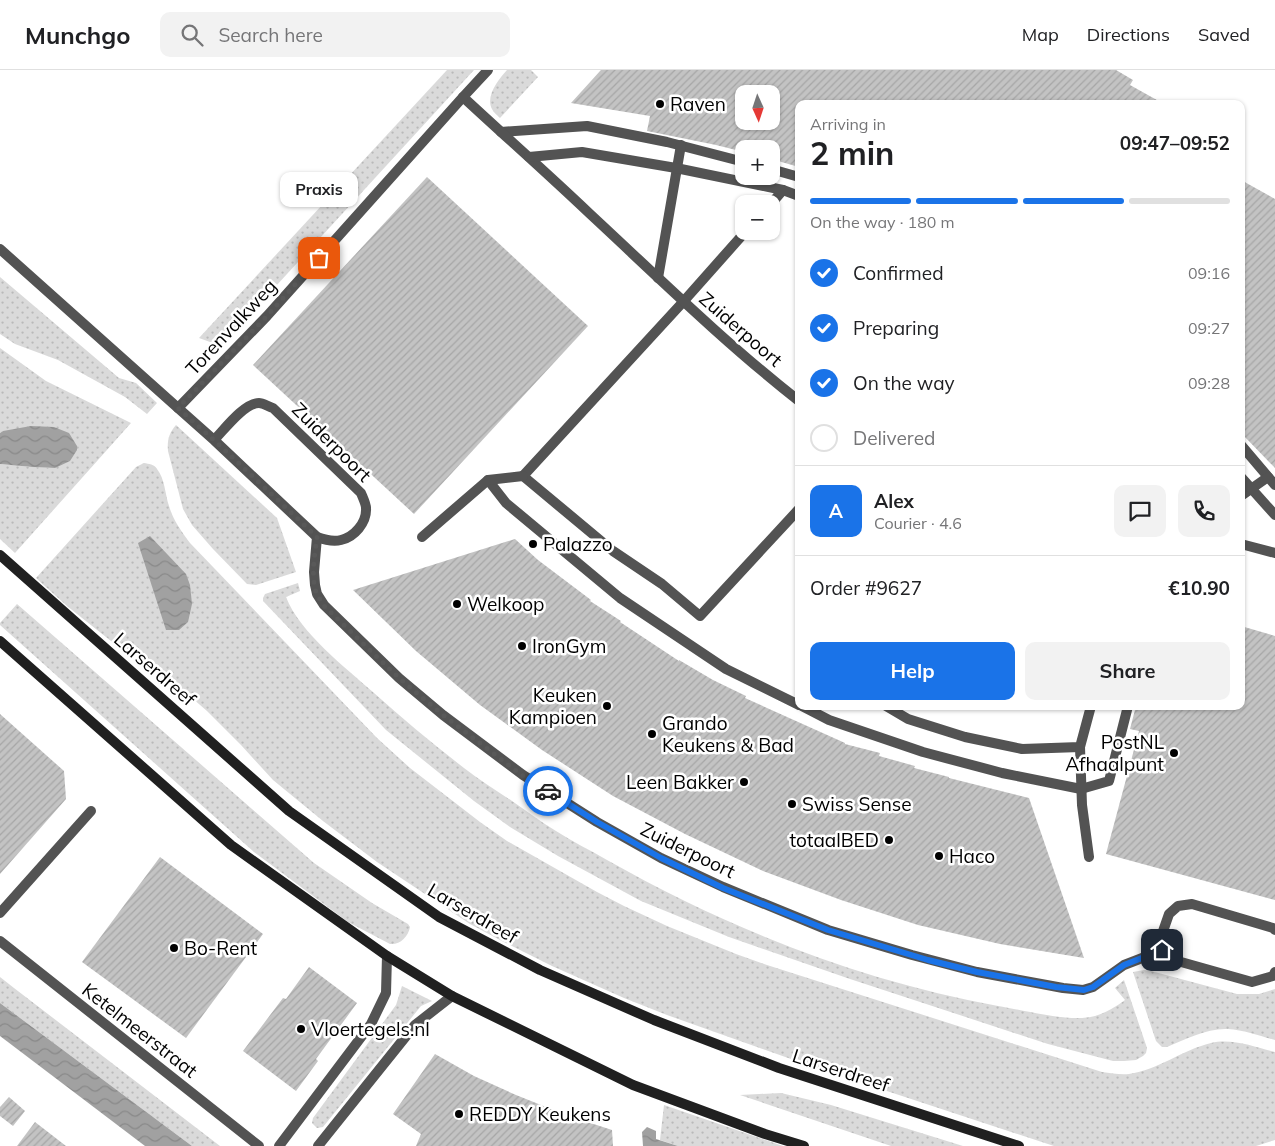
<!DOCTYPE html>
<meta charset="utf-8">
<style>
body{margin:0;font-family:Mulish,sans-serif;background:#f2f2f2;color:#202124;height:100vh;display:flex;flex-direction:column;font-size:19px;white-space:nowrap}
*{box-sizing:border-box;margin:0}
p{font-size:16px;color:#757577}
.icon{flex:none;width:28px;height:28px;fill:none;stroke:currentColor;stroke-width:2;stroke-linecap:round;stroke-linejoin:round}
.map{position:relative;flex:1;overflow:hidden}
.details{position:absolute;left:795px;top:30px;width:450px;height:610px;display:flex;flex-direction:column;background:#fff;border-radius:10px;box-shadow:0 1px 4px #0004}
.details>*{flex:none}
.needle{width:32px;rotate:177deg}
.fabs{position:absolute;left:735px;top:15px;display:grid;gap:10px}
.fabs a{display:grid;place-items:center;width:45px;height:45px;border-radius:10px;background:#fff;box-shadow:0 1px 4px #0004;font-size:25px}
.pin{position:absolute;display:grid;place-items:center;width:42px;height:42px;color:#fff;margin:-21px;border-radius:10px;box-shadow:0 2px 8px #0006}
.courier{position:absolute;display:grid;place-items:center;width:50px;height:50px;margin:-25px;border:4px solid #1a73e8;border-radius:50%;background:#fff;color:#222;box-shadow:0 1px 6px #0007}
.bubble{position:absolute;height:35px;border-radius:10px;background:#fff;box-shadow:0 1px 4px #0004;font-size:16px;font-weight:700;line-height:35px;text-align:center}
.overview em{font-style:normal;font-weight:700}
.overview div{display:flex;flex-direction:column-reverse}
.overview{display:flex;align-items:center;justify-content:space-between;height:85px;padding:0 15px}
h1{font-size:32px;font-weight:700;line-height:38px}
.bar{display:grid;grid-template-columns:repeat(4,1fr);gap:8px 5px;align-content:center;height:60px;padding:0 15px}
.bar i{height:6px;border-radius:4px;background:#e0e0e0}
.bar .current{background:#1a73e8}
.bar p{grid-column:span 4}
.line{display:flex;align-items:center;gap:12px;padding:0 15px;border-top:1px solid #e0e0e0}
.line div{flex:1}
.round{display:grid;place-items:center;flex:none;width:52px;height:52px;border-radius:10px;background:#f2f2f2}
ol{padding:0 15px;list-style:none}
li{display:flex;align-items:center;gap:15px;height:55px}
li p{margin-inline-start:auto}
li .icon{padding:5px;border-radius:50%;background:#1a73e8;color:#fff;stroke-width:4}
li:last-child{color:#757577}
li i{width:28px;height:28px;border:2px solid #e0e0e0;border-radius:50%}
.cta{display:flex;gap:10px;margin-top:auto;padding:10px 15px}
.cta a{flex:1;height:58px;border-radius:10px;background:#1a73e8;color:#fff;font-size:20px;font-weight:700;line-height:58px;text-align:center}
.cta a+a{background:#f2f2f2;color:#202124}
header{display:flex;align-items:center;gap:30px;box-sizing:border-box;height:70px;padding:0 25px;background:#fff;border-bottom:1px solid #e0e0e0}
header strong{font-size:24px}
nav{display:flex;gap:28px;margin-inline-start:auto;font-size:18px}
.search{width:350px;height:45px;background:#f2f2f2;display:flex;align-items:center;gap:12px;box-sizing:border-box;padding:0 18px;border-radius:10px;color:#757577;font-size:19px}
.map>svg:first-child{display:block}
</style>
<header>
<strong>Munchgo</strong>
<div class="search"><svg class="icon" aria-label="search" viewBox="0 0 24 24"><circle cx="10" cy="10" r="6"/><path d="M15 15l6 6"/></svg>Search here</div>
<nav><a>Map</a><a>Directions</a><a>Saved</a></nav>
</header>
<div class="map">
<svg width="1275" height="1076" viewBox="0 0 1275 1076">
<defs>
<pattern id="grass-dots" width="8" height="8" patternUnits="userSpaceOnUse" patternTransform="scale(1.25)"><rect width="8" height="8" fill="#dadada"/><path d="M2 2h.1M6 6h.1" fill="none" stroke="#b9b9b9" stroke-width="1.8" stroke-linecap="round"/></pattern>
<pattern id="water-waves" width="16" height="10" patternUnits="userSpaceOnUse" patternTransform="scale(1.25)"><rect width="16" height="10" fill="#a1a1a1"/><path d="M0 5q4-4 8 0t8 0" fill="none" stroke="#898989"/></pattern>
<pattern id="building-hatch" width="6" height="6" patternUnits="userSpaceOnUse" patternTransform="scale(1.25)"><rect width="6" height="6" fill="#c3c3c3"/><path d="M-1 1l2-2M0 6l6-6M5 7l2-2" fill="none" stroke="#a6a6a6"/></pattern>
</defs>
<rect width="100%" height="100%" fill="#fff"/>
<!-- grass -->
<g fill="url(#grass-dots)">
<path d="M447 0H474L221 276 199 268Z"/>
<path d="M507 0H531L538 7 500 48C497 45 493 42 492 39 485 26 499 9 507 0Z"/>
<path d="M0 207 119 308 136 313 157 333 147 344 125 327 58 290 15 274 0 264Z"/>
<path d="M0 278 46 311 131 353 15 483 0 469V394L32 397 55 398 3 361 0 363Z"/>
<path d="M176 355 277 448 296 502 256 515 247 514 213 479 192 455 183 439 168 381C167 370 169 363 176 355Z"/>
<path d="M144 393C149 394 154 394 157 399 165 409 165 424 169 436 173 450 181 461 190 473L377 668 410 698 480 752 507 771 597 822 624 836 667 856 736 884 767 895 1102 1002C1111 1003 1120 1005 1129 1004 1158 1000 1182 980 1211 973 1232 968 1255 977 1275 982V1070L1256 1076H1054L808 995 667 945 624 928 552 896 500 870 470 854 377 792 323 751 273 710 241 675 207 641 140 583 116 575 67 536 36 508 136 397Z"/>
<path d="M298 513 300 521 286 527C300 563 345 597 374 623 403 649 433 674 464 698 479 710 496 720 512 731 527 741 541 752 556 761 573 772 590 780 607 790 729 859 861 911 998 936 1024 940 1070 953 1095 946 1105 943 1116 937 1125 930L1115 918 1124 910 1146 975 1147 978 1146 983 1143 986 1136 990 1124 991H1113L1048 974 850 909 729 867 641 831 558 786 510 757 474 731 386 660 263 531V528L265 524Z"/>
<path d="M17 534 314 793 372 833 408 854 410 857C408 867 400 875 390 874L348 852 254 782 0 555V553Z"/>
<path d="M1144 900 1151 901 1237 924H1259L1275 919V970C1260 966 1244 960 1228 959 1207 958 1186 969 1167 977H1162L1156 971 1133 902Z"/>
<path d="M0 907 14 918 220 1076H192L0 933Z"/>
<path d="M402 916 432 931 421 936 323 1057 317 1058 312 1053 313 1048 396 935Z"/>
<path d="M781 1023 831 1035 963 1076H891L740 1025Z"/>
<path d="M664 1035 783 1076H678L660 1070Z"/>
</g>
<!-- water -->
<g fill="url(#water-waves)">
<path d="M31 356 54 357 69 363 77 376V380L70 391 55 398 32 397 0 394V363L3 361Z"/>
<path d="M150 466 186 504 190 515 192 534 188 552 179 560H166L138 473Z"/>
<path d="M0 933 192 1076H145L0 966Z"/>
<path d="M647 1057 656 1061V1069L678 1076H643L642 1062Z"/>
</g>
<!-- building -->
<g fill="url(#building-hatch)" fill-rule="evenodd">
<path d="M601 0H1116L1133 10 1130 15 1164 34H799V97L771 89V79H744V82L716 75 647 61 650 46 571 33ZM744 24H771V51H744Z"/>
<path d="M427 107 588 256 414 444 253 295Z"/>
<path d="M1241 110 1275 129V398L1241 363Z"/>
<path d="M515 469 538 490 591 530 590 531 621 551 620 552 679 591V590L713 610 746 626 745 628 845 673V674L880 683 879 686 915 696 914 698 949 707V708L1029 728 1084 888 1000 874 918 855 841 830 763 801 685 764 613 726 542 680 480 635 416 581 353 520Z"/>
<path d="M1241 556 1275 566V830L1106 784 1139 661 1130 659 1136 636H1241Z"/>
<path d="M0 644 64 701 66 729 0 804Z"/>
<path d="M160 787 263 864 186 968 82 892Z"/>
<path d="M309 897 357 933 316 989 318 991 296 1021 243 981 283 928 286 929Z"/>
<path d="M435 984 474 1006 516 1025 566 1045 612 1060 613 1076H416L421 1064 393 1044Z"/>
<path d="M9 1027 25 1041 13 1056 0 1046V1037Z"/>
<path d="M35 1052 66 1076H17Z"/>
</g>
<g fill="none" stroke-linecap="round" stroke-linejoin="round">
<!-- service -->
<g stroke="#535353" stroke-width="10">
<path d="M771 134 783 120"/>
<path d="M746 161 683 232 523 406 613 481 662 514 700 546 799 439"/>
<path d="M886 636 908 649 965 667 1022 679 1080 677 1091 636"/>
<path d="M0 843 91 741"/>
</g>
<!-- pedestrian -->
<g stroke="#535353" stroke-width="10">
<path d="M501 62 587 56 667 72 744 92"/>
<path d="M771 99 799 107"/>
<path d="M658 208 681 75"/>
<path d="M1241 375 1275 415"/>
<path d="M488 410 506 433 620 528 726 599 799 635"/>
<path d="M1241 426 1268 407"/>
<path d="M422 467 488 410 523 406"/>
<path d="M802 636 829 650 923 682 1002 703 1081 719 1109 711 1128 636"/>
<path d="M1080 677 1082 735 1089 787"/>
</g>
<!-- minor -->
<g stroke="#535353" stroke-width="10">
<path d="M463 27C505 66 548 104 589 143 658 207 725 273 799 331"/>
<path d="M529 87 582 82 676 98 783 120 799 126"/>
<path d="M178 338 214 370 317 467C325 470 333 472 341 470 354 467 367 453 366 438 366 434 363 428 361 423L273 338C269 337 263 333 259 333 244 333 224 360 214 370"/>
<path d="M1241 407 1275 445"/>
<path d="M317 467 314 502 315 515 317 524 324 535 399 608 443 645 523 705 597 752 661 788 723 817 828 860 912 885 977 902 1063 918 1083 920 1093 917 1124 895 1163 880"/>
<path d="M1241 474 1275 483"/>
<path d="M1275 860 1273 858 1192 834 1178 836 1169 844 1161 867 1163 880 1174 890 1252 912 1273 906 1275 902"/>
<path d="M0 871 259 1076"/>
<path d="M279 1076 371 954 386 923 387 886"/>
<path d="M318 1076 415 955 452 926"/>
</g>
<!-- tertiary -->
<path stroke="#535353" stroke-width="10" d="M0 179 178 338 267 246 463 27 488 0"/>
<!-- secondary -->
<g stroke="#202020" stroke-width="10">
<path d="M0 485 289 741 439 847 540 900 654 950 779 998 1019 1076"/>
<path d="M0 571 231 775 387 886 452 926 633 1015 765 1064 804 1076"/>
</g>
</g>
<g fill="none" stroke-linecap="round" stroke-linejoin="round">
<!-- done -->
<path stroke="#595959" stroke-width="5" stroke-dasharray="0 9" d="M319 188 267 246 178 338 214 370 317 467C315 485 310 507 317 525 319 528 322 532 324 536L399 608 443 645 523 706 548 721"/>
<!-- route -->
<path stroke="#1a73e8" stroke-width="6" d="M548 721 597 752 661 788 723 818 828 860 928 890 977 902 1056 917 1084 920 1093 917 1124 895 1162 880"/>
</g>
<!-- markers -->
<g fill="#000" stroke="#fff" stroke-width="2">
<circle cx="660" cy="34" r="5"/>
<circle cx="533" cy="474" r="5"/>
<circle cx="457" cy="534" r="5"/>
<circle cx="522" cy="576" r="5"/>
<circle cx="607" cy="636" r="5"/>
<circle cx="652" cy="664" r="5"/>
<circle cx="1174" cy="683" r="5"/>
<circle cx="744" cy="712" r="5"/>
<circle cx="792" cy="734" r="5"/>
<circle cx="889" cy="770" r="5"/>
<circle cx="939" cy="786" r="5"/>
<circle cx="174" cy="878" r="5"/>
<circle cx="301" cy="959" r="5"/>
<circle cx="459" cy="1044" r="5"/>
</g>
<g text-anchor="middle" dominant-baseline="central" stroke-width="5" stroke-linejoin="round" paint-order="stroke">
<!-- poi labels -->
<g font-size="19" fill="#000" stroke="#fff" text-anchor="start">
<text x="670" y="34">Raven</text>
<text x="543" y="474">Palazzo</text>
<text x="467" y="534">Welkoop</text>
<text x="532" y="576">IronGym</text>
<text x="597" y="625" text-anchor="end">Keuken<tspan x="597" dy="22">Kampioen</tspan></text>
<text x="662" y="653">Grando<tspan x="662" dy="22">Keukens &amp; Bad</tspan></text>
<text x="1164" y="672" text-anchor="end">PostNL<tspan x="1164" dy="22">Afhaalpunt</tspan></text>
<text x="734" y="712" text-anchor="end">Leen Bakker</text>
<text x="802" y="734">Swiss Sense</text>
<text x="879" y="770" text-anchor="end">totaalBED</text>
<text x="949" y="786">Haco</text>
<text x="184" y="878">Bo-Rent</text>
<text x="311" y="959">Vloertegels.nl</text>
<text x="469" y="1044">REDDY Keukens</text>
</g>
<!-- street labels -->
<g font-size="19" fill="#000" stroke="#fff">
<text transform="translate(231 257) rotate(-47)">Torenvalkweg</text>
<text transform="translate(741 259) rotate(41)">Zuiderpoort</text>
<text transform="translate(332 372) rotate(45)">Zuiderpoort</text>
<text transform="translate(155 599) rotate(41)">Larserdreef</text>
<text transform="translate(688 780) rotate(26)">Zuiderpoort</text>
<text transform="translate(473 843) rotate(30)">Larserdreef</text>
<text transform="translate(140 960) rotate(38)">Ketelmeerstraat</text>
<text transform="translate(841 1000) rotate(18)">Larserdreef</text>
</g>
</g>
</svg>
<div class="fabs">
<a><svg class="needle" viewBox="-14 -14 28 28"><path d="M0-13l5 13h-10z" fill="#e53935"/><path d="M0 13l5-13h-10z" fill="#757577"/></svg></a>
<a>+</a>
<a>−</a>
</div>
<div class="pin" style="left:319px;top:188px;background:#ea580c"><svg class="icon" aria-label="bag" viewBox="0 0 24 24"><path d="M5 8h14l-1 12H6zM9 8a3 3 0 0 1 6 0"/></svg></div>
<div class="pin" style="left:1162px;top:880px;background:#1f2937"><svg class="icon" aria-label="home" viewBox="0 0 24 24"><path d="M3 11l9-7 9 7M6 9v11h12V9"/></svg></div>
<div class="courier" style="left:548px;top:721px"><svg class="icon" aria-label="car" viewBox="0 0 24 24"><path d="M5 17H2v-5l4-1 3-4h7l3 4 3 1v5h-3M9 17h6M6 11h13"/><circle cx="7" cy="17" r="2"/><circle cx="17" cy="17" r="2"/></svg></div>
<div class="bubble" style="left:280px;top:102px;width:78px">Praxis</div>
<section class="details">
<div class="overview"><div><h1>2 min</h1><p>Arriving in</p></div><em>09:47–09:52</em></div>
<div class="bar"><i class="current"></i><i class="current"></i><i class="current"></i><i></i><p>On the way · 180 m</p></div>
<ol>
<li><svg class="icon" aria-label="check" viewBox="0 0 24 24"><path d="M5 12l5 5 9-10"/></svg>Confirmed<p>09:16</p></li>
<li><svg class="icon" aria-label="check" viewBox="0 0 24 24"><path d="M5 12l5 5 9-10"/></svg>Preparing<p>09:27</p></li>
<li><svg class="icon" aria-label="check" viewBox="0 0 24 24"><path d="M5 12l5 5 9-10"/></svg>On the way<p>09:28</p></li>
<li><i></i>Delivered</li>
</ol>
<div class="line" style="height:90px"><b class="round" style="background:#1a73e8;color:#fff">A</b><div><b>Alex</b><p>Courier · 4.6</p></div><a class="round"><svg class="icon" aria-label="chat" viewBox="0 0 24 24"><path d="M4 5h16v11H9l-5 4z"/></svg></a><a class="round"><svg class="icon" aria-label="phone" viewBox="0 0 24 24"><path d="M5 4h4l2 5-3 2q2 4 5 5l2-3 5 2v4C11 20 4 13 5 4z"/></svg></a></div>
<div class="line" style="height:65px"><div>Order #9627</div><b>€10.90</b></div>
<div class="cta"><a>Help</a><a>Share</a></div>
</section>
</div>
